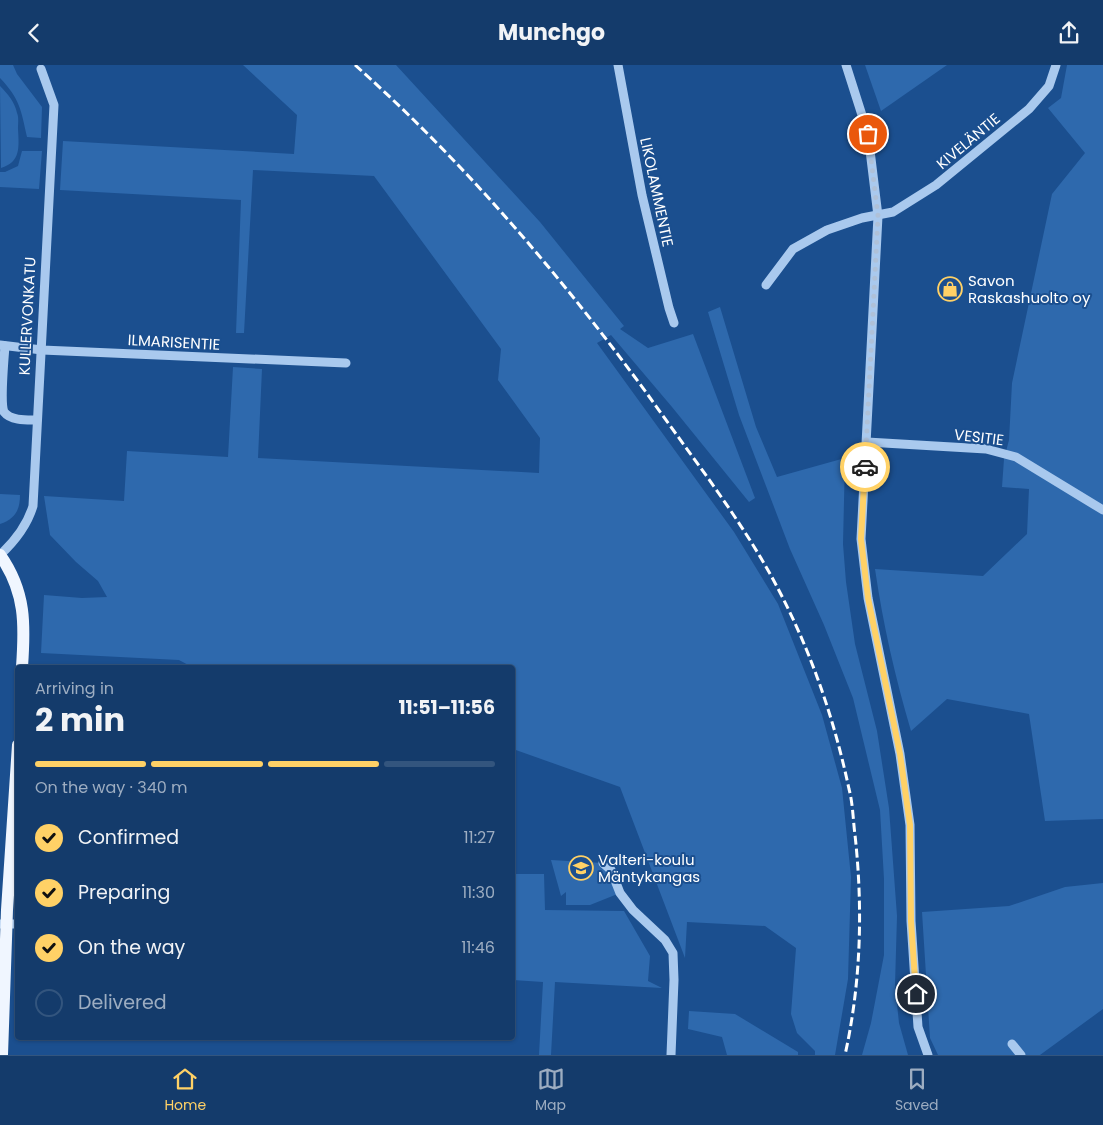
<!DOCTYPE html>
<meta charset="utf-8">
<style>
body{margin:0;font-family:Poppins,sans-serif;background:#1d4271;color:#f1f3f6;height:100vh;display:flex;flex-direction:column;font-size:19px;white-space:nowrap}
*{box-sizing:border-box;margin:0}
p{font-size:16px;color:#9dadc1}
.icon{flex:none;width:28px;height:28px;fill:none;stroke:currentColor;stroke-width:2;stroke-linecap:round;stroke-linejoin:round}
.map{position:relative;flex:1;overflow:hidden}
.details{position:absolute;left:15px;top:600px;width:500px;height:375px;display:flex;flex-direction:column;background:#143b6b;border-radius:5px;box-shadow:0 1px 4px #0004,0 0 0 1px #33557e}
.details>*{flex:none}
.pin{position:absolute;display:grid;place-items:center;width:42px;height:42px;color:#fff;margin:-21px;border:2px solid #fff;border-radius:50%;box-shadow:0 1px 5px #0007}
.courier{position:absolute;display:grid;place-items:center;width:50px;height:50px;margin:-25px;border:4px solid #ffd166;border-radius:50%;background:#fff;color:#222;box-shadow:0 1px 6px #0007}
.summary em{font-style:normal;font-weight:700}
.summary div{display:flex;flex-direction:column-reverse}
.summary{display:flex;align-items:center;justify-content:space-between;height:85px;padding:0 20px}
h1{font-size:32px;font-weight:700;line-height:38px}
.bar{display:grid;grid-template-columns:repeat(4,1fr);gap:8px 5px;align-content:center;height:60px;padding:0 20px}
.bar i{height:6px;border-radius:4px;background:#33557e}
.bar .active{background:#ffd166}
.bar p{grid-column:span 4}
ol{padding:0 20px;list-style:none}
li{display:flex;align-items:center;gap:15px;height:55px}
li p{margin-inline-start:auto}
li .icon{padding:5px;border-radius:50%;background:#ffd166;color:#111;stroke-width:4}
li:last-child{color:#9dadc1}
li i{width:28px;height:28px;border:2px solid #33557e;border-radius:50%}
header{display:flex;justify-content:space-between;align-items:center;height:65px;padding:0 20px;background:#143b6b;font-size:22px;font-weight:700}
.tabs{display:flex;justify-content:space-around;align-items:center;height:70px;border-top:1px solid #33557e;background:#143b6b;font-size:14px;color:#9dadc1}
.tabs a{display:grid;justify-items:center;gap:2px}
.tabs .active{color:#ffd166}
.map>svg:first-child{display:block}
</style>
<header><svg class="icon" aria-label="back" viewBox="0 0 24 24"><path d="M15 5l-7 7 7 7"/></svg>Munchgo<svg class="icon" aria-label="share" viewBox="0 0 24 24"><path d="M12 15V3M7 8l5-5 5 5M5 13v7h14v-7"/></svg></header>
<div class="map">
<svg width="1103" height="990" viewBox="0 0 1103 990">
<rect width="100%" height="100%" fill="#1b4f8f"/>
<!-- green -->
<g fill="#2e69ad">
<path d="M0 0H13L17 9 42 42 41 73 27 72C21 45 20 34 0 13Z"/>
<path d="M243 0H396L540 157 624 261 620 264 648 283 693 269 755 433 749 437 672 342 611 270 597 278 734 467 778 539 822 650 842 723 851 812 848 914 835 990H815V986L797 968 791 949 796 883 765 861 687 857 685 893 620 722 513 684 512 602H192L179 595 41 588 44 530 82 533 107 532 98 516 76 497 50 470 44 431 124 436 127 386 228 392 233 302 262 304 258 393 539 408 540 373 498 315 501 284 374 111 253 105 244 268H236L241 135 60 125 63 76 294 89 297 50Z"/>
<path d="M865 0H947L881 46Z"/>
<path d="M1067 0H1103V754L1045 756 1029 649 947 634 911 666C895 612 883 559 875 504L983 511 1027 469 1029 424 1002 422 1004 394 1009 375 1012 318 1052 129 1085 88 1048 43 1061 33Z"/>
<path d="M0 21C7 28 15 37 17 48 19 52 18 59 18 64 19 82 21 97 1 103Z"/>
<path d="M22 86H42L39 124 0 122V107H5L18 101Z"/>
<path d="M720 242 756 362 777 412 845 393 843 479 846 517 855 579 877 666 889 743 897 851 895 920 899 958 908 990H862L871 958 884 890V814L880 745 853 633 824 560 790 484 739 350 708 247Z"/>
<path d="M0 429 20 430C20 445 15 454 0 459Z"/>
<path d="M551 795 603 798 620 828 590 840H566V827L561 831Z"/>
<path d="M512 809H544L545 845 624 846 650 891 648 916 662 923 555 917 551 990H539L543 917 513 915Z"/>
<path d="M1103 818V944L1040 990H938L930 973 922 847 1009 841 1065 822Z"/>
<path d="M689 946 735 949 798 987V990H727L722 972 688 964Z"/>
</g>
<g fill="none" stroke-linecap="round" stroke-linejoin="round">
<!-- minor -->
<g stroke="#a9c9ee" stroke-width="9">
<path d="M618 0 642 130 669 243 674 258"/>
<path d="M846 0 868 69 878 151 861 474 868 533 900 689 910 760 911 856 918 962 928 990"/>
<path d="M766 220 793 184 827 165 862 153 893 147 936 120 1029 44 1049 21 1056 0"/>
<path d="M0 280 42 285 346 298"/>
<path d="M5 281C4 294 0 338 4 347 11 356 27 355 37 355"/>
<path d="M867 377 986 384 1016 392 1103 445"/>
<path d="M0 490C15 476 27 461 33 441L54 40 41 4"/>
<path d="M603 798 611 805 620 828 633 845 665 875 673 888 674 915 671 990"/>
<path d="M0 859H18"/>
<path d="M1012 979 1021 990"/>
</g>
<!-- major -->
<g stroke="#f0f6ff" stroke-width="12">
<path d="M0 490C26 527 25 560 22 602"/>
<path d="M2 990 7 845 18 680"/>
</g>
<!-- rail -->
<path stroke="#fff" stroke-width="3" stroke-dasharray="9 4" stroke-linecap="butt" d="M355 0C465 98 561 211 648 330 689 388 734 445 769 507 807 575 833 648 849 724 853 739 853 755 855 770 863 843 861 918 845 990"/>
</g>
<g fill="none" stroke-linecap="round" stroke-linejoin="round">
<!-- done -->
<path stroke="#afc1d8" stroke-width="5" stroke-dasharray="0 9" d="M865 402 878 151 868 69"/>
<!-- route -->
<path stroke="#ffd166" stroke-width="6" d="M865 402 861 474 868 533 900 689 910 760 911 856 916 929"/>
</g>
<!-- icons -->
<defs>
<g id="shop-ring" transform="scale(1.25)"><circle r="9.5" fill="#1b4f8f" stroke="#ffd166" stroke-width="1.5"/><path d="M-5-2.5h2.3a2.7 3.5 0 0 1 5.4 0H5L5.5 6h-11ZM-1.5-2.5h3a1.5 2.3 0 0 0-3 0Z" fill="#ffd166"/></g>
<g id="school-ring" transform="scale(1.25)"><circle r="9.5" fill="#1b4f8f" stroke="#ffd166" stroke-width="1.5"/><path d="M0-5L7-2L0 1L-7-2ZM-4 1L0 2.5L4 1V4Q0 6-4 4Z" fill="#ffd166"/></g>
</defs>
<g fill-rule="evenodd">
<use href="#shop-ring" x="950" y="224"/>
<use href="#school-ring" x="581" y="803"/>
</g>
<g text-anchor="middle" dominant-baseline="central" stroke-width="4" stroke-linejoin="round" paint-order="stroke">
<!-- street labels -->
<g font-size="15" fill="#fff" stroke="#1b4f8f">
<text transform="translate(968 76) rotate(-40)">KIVELÄNTIE</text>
<text transform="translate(657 127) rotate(78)">LIKOLAMMENTIE</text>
<text transform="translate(27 251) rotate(-87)">KULLERVONKATU</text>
<text transform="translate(174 277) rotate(3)">ILMARISENTIE</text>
<text transform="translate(979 372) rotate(7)">VESITIE</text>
</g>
<!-- poi labels -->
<g font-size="15" fill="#fff" stroke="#1b4f8f" text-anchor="start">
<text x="968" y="215">Savon<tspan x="968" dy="17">Raskashuolto oy</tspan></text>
<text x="598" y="794">Valteri-koulu<tspan x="598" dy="17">Mäntykangas</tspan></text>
</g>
</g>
</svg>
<div class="pin" style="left:868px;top:69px;background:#ea580c"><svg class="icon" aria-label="bag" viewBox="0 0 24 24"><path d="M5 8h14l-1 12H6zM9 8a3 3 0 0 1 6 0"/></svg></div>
<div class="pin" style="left:916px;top:929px;background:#1f2937"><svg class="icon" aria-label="home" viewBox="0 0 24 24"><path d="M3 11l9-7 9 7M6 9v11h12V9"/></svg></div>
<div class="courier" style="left:865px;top:402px"><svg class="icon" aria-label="car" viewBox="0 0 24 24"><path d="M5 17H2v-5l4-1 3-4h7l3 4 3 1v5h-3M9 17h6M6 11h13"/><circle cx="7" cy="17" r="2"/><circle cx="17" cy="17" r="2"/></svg></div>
<section class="details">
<div class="summary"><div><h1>2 min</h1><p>Arriving in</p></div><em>11:51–11:56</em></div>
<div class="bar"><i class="active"></i><i class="active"></i><i class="active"></i><i></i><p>On the way · 340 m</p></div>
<ol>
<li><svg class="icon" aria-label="check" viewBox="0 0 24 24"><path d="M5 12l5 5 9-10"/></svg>Confirmed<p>11:27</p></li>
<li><svg class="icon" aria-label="check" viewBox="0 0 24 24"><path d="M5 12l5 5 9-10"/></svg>Preparing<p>11:30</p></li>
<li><svg class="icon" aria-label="check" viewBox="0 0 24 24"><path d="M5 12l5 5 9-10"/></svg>On the way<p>11:46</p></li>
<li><i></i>Delivered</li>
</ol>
</section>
</div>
<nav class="tabs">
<a class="active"><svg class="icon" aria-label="home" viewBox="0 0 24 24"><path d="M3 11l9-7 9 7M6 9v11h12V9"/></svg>Home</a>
<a><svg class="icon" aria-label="map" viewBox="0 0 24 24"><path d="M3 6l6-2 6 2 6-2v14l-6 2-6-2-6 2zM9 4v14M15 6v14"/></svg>Map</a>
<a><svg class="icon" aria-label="saved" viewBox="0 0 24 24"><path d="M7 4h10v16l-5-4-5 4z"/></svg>Saved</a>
</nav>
